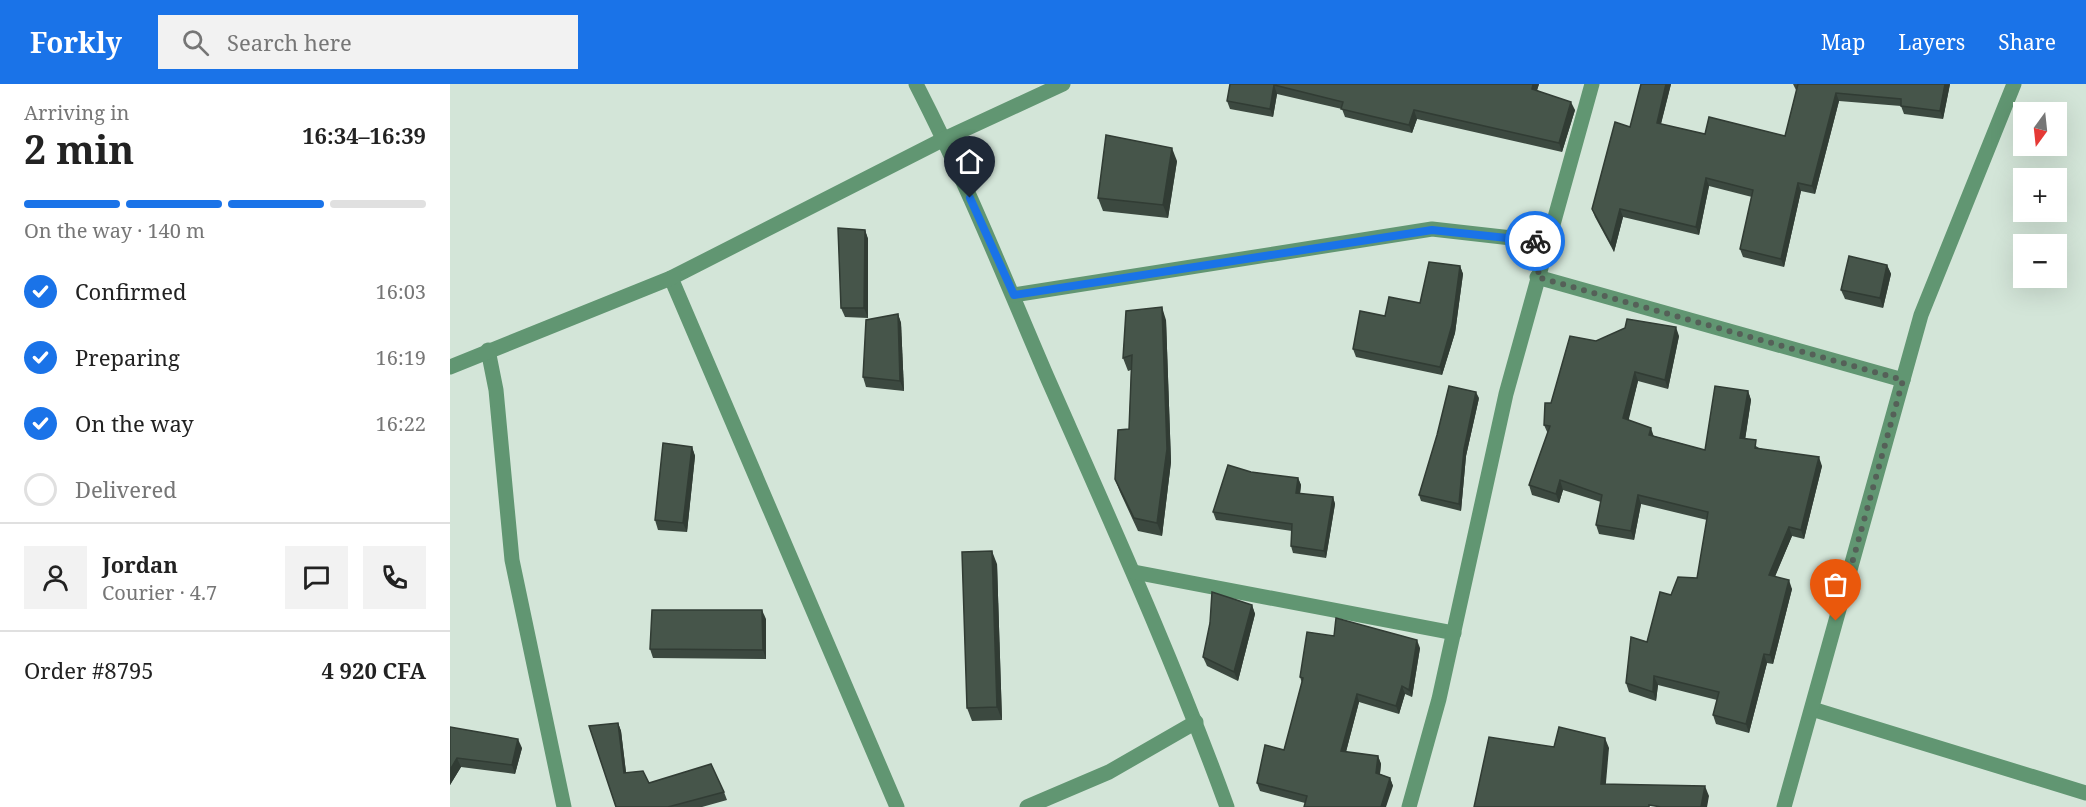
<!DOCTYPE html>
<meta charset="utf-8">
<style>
body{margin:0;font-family:"Noto Serif",serif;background:#f2f2f2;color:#222;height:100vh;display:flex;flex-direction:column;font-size:22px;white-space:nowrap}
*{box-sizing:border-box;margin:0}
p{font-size:20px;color:#767676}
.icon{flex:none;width:33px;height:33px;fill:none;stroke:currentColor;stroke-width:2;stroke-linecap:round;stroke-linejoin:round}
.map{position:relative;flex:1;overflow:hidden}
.sheet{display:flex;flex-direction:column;background:#fff;width:450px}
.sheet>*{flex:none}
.needle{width:39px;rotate:195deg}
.buttons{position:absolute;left:1563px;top:18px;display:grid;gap:12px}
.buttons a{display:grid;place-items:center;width:54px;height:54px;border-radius:0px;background:#fff;box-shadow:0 6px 24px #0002;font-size:30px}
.pin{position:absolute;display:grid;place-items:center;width:51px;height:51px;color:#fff;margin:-62px -26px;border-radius:50% 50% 50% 0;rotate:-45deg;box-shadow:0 0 6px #0007}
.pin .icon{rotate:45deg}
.courier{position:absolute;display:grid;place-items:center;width:60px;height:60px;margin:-30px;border:4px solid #1a73e8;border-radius:50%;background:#fff;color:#222;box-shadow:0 2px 8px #0007}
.overview em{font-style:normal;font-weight:700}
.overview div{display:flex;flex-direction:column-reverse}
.overview{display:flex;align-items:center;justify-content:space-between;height:102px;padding:0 24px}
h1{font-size:39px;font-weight:700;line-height:45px}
.bar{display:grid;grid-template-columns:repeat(4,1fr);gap:9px 6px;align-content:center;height:72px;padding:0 24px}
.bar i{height:8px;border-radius:4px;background:#e0e0e0}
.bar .on{background:#1a73e8}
.bar p{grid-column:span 4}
.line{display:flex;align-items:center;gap:15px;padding:0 24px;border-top:2px solid #e0e0e0}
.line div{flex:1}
.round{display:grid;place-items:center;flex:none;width:63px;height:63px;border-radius:0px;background:#f2f2f2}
ol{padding:0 24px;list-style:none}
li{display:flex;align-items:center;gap:18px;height:66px}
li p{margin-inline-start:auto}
li .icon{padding:6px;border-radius:50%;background:#1a73e8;color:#fff;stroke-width:4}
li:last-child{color:#767676}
li i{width:33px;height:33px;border:3px solid #e0e0e0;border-radius:50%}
header{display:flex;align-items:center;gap:36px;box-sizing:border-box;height:84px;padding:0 30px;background:#1a73e8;color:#fff}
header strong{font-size:28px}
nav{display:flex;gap:33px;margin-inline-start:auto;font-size:21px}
.search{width:420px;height:54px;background:#f2f2f2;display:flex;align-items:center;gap:15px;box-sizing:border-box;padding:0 21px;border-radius:0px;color:#767676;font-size:22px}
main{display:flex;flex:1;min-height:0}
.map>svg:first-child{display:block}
</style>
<header>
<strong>Forkly</strong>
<div class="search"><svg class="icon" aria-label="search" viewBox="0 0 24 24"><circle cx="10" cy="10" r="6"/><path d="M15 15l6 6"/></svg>Search here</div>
<nav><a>Map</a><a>Layers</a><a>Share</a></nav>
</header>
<main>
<section class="sheet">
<div class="overview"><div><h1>2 min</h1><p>Arriving in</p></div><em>16:34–16:39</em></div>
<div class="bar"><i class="on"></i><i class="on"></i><i class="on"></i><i></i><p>On the way · 140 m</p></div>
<ol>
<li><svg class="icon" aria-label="check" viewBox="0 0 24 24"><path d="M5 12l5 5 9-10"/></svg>Confirmed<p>16:03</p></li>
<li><svg class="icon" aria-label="check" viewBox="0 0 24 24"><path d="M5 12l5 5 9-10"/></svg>Preparing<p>16:19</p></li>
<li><svg class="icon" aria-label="check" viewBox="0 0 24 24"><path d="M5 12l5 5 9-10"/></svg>On the way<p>16:22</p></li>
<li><i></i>Delivered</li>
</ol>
<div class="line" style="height:108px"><a class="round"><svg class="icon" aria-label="person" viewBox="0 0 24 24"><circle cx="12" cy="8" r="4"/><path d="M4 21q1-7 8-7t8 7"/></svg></a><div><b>Jordan</b><p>Courier · 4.7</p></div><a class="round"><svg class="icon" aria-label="chat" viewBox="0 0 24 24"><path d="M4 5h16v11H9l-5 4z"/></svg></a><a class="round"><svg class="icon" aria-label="phone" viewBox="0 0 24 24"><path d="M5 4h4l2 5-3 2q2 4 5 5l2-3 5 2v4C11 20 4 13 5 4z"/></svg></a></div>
<div class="line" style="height:78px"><div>Order #8795</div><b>4 920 CFA</b></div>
</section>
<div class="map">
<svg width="1636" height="723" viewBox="0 0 1636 723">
<rect width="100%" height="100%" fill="#d3e5d8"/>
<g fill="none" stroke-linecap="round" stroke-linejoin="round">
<!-- minor -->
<g stroke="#619672" stroke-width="15">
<path d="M466 0C515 95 555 195 597 293 660 436 724 577 777 723"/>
<path d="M1087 193 1453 296"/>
<path d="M221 194 447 723"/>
<path d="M564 211 982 145 1097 158"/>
<path d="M38 266 46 306 62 476 114 723"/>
<path d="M0 283 221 194 494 55 613 0"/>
<path d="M684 488 1004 549"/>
<path d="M1362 625 1636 709"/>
<path d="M577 723 659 688 746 638"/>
<path d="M959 723 989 615 1056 310 1142 0"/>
</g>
<!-- tertiary -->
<path stroke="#619672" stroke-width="15" d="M1334 723 1471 231 1564 0"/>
</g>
<!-- wall -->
<g fill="#3c4940">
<path d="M780 0H1089L1087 6 1125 26 1112 68 967 35 962 49 895 33 892 25 827 10 823 33 780 25 777 17Z"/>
<path d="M1191 0H1221L1211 40 1255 50 1335 52 1347 6H1346L1343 0H1500L1493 35 1454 30 1451 22 1389 17 1365 110 1351 107 1334 183 1293 173 1290 165 1302 113 1259 102 1249 151 1173 133 1164 168 1145 133 1142 125 1180 43Z"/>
<path d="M727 77 718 134 653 127 648 114Z"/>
<path d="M415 146 418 155V234L395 233 391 224Z"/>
<path d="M1437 181 1441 190 1433 224 1395 215 1391 206Z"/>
<path d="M1010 182 1013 190 1005 249 992 291 906 273 903 265 970 219Z"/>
<path d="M448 230 451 239 454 307 416 303 413 293Z"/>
<path d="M716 236 721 378 712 452 688 447 670 408 665 395 679 345 681 286 678 287 673 274Z"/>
<path d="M1229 252 1218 305 1188 297 1178 336 1204 352 1255 366 1298 307 1301 316 1295 355 1309 364 1372 382 1354 455 1342 452 1325 492 1342 505 1323 580 1317 579 1299 649 1266 640 1263 631 1267 616 1208 601 1206 617 1179 608 1176 599 1221 511 1247 494 1257 436 1191 420 1184 456 1149 450 1146 441 1151 418 1113 406 1109 419 1082 411 1079 401 1098 350 1094 341 1101 319Z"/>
<path d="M1029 314 1016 372 1011 427 971 417 969 411Z"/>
<path d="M242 363 245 372 237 448 208 446 205 436Z"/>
<path d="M801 388 848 394 851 401 850 410 883 413 885 420 876 474 843 469 841 462 842 447 766 436 763 428Z"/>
<path d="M547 480 552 636 522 637 517 624Z"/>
<path d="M802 521 805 530 788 597 757 582 753 573Z"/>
<path d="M316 535V575L203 574 200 565Z"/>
<path d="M884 552 970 564 962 613 955 610 949 630 909 618 896 668 928 672 931 680 930 690 940 694 943 702 855 719 810 707 807 699 834 666 852 599 850 593Z"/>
<path d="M168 639 171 647 176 688 199 699 274 708 277 716 252 723H166Z"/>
<path d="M0 643 72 664 65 690 11 683 0 701Z"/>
</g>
<!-- shaded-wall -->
<g fill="#313c34">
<path d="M1083 0H1089L1085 13 1082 5Z"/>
<path d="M1216 0H1221L1209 47 1207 39Z"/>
<path d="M1495 0H1500L1493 35 1490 27Z"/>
<path d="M824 1 827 10 823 33 820 25Z"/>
<path d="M1386 9 1389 17 1365 110 1362 102Z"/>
<path d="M1121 18 1125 26 1112 68 1109 59Z"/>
<path d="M964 26 967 35 962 49 959 41Z"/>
<path d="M722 64 727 77 718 134 713 121Z"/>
<path d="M1256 94 1259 102 1249 151 1246 143Z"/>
<path d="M1348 99 1351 107 1334 183 1331 175Z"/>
<path d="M1170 125 1173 133 1164 168 1161 160Z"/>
<path d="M415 146 418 155V234L414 224Z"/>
<path d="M1437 181 1441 190 1433 224 1430 214Z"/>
<path d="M1010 182 1013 190 1005 249 992 291 990 283Z"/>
<path d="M712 223 716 236 721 378 712 452 707 439Z"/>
<path d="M448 230 451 239 454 307 450 297Z"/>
<path d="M1226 243 1229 252 1218 305 1215 296Z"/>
<path d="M1185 288 1188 297 1177 343 1173 334Z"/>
<path d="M1298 307 1301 316 1294 363 1290 354Z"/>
<path d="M1026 308 1029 314 1016 372 1011 427 1009 420 1014 365Z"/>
<path d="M1201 344 1204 353 1199 351Z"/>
<path d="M242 363 245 372 237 448 233 439Z"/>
<path d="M1369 373 1372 382 1354 455 1351 446Z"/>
<path d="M848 394 851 401 849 417 846 409Z"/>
<path d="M1110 396 1113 406 1109 419 1106 410Z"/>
<path d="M1188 411 1191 420 1184 456 1181 447Z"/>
<path d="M883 413 885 420 876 474 874 467Z"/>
<path d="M1339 443 1342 452 1322 500 1319 491Z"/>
<path d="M542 467 547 480 552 636 547 623Z"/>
<path d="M1339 496 1342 505 1323 580 1320 571Z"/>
<path d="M802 521 805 530 788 597 784 588Z"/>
<path d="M312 526 316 535V575L313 566Z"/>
<path d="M967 556 970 564 962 613 959 606Z"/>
<path d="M1314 570 1317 579 1299 649 1296 640Z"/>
<path d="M1204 592 1208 601 1206 617 1203 608Z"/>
<path d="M952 602 955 610 949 630 946 622Z"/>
<path d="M907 610 909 618 894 675 891 667Z"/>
<path d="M168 639 171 647 177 697 174 689Z"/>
<path d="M1155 654 1159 664 1155 710 1151 700Z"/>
<path d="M68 655 72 664 65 690 62 681Z"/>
<path d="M928 672 931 680 929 697 926 689Z"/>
<path d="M7 674 11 683 0 701V686Z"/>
<path d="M940 694 943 702 936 723H931Z"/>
<path d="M1255 702 1259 712 1257 723H1251Z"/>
</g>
<!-- building -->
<g fill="#46554a" stroke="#313c34" stroke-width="1.5">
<path d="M780 0H1083L1082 5 1121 18 1109 59 964 26 959 41 891 25 893 18 824 1 820 25 777 17Z"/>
<path d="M1191 0H1216L1207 39 1255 50 1259 33 1335 52 1348 0H1495L1490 27 1451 22V15L1386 9 1362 102 1348 99 1331 175 1290 165 1303 106 1256 94 1246 143 1170 125 1161 160 1142 125 1165 38 1180 43Z"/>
<path d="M656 51 722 64 713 121 648 114Z"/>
<path d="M388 144 415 146 414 224H391Z"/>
<path d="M1399 172 1437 181 1430 214 1391 206Z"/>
<path d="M979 178 1010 182 1002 241 990 283 903 265 910 227 935 232 939 213 970 219Z"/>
<path d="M712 223 717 365 707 439 684 434 665 395 668 346 679 345 682 271 673 274 676 227Z"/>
<path d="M448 230 450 297 413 293 416 236Z"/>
<path d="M1177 235 1226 243 1215 296 1185 288 1173 334 1201 344 1199 351 1255 366 1265 302 1298 307 1290 354 1306 356 1305 364 1369 373 1351 446 1339 443 1319 491 1339 496 1320 571 1314 570 1296 640 1263 631 1269 608 1204 592 1203 608 1176 599 1181 553 1197 558 1210 508 1221 511 1228 493 1247 494 1258 428 1188 411 1181 447 1146 441 1152 411 1110 396 1106 410 1079 401 1100 342 1094 341 1095 319H1101L1120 252 1146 257 1175 244Z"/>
<path d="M999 302 1026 308 1014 365 1009 420 969 411 987 351Z"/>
<path d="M213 359 242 363 233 439 205 436Z"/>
<path d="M778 381 801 388 848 394 846 409 883 413 874 467 841 462 842 440 763 428Z"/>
<path d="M542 467 547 623 517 624 512 468Z"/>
<path d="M762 508 802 521 784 588 753 573 760 539Z"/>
<path d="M202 526H312L313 566 200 565Z"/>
<path d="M886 534 967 556 959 606 952 602 946 622 907 610 891 667 928 672 926 689 940 694 931 723H854L857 712 807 699 815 661 834 666 853 594 850 593 857 548 884 552Z"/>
<path d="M168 639 174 689 193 687 199 699 261 680 274 708 218 723H166L139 642Z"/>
<path d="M0 643 68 655 62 681 7 674 0 686Z"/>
<path d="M1109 643 1155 654 1151 700 1255 702 1251 723H1211L1199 721V723H1024L1039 653 1104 663Z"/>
</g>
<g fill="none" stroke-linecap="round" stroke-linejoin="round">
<!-- done -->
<path stroke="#556058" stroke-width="6" stroke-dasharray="0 10.8" d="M1085 157 1097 158 1087 193 1453 296 1386 537"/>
<!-- route -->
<path stroke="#1a73e8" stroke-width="8" d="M520 114 564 211 982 146 1085 157"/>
</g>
</svg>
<div class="buttons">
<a><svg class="needle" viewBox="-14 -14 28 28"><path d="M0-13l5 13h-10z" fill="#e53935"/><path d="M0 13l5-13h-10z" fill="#767676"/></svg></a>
<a>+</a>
<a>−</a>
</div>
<div class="pin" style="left:1386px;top:537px;background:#ea580c"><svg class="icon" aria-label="bag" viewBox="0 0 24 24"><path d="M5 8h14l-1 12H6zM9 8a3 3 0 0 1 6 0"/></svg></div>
<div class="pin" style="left:520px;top:114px;background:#1f2937"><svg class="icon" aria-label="home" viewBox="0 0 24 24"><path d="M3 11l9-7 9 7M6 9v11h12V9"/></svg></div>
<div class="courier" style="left:1085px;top:157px"><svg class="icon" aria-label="bike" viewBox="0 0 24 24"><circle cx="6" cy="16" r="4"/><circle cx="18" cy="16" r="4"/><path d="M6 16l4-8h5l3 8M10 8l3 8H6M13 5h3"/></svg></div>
</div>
</main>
